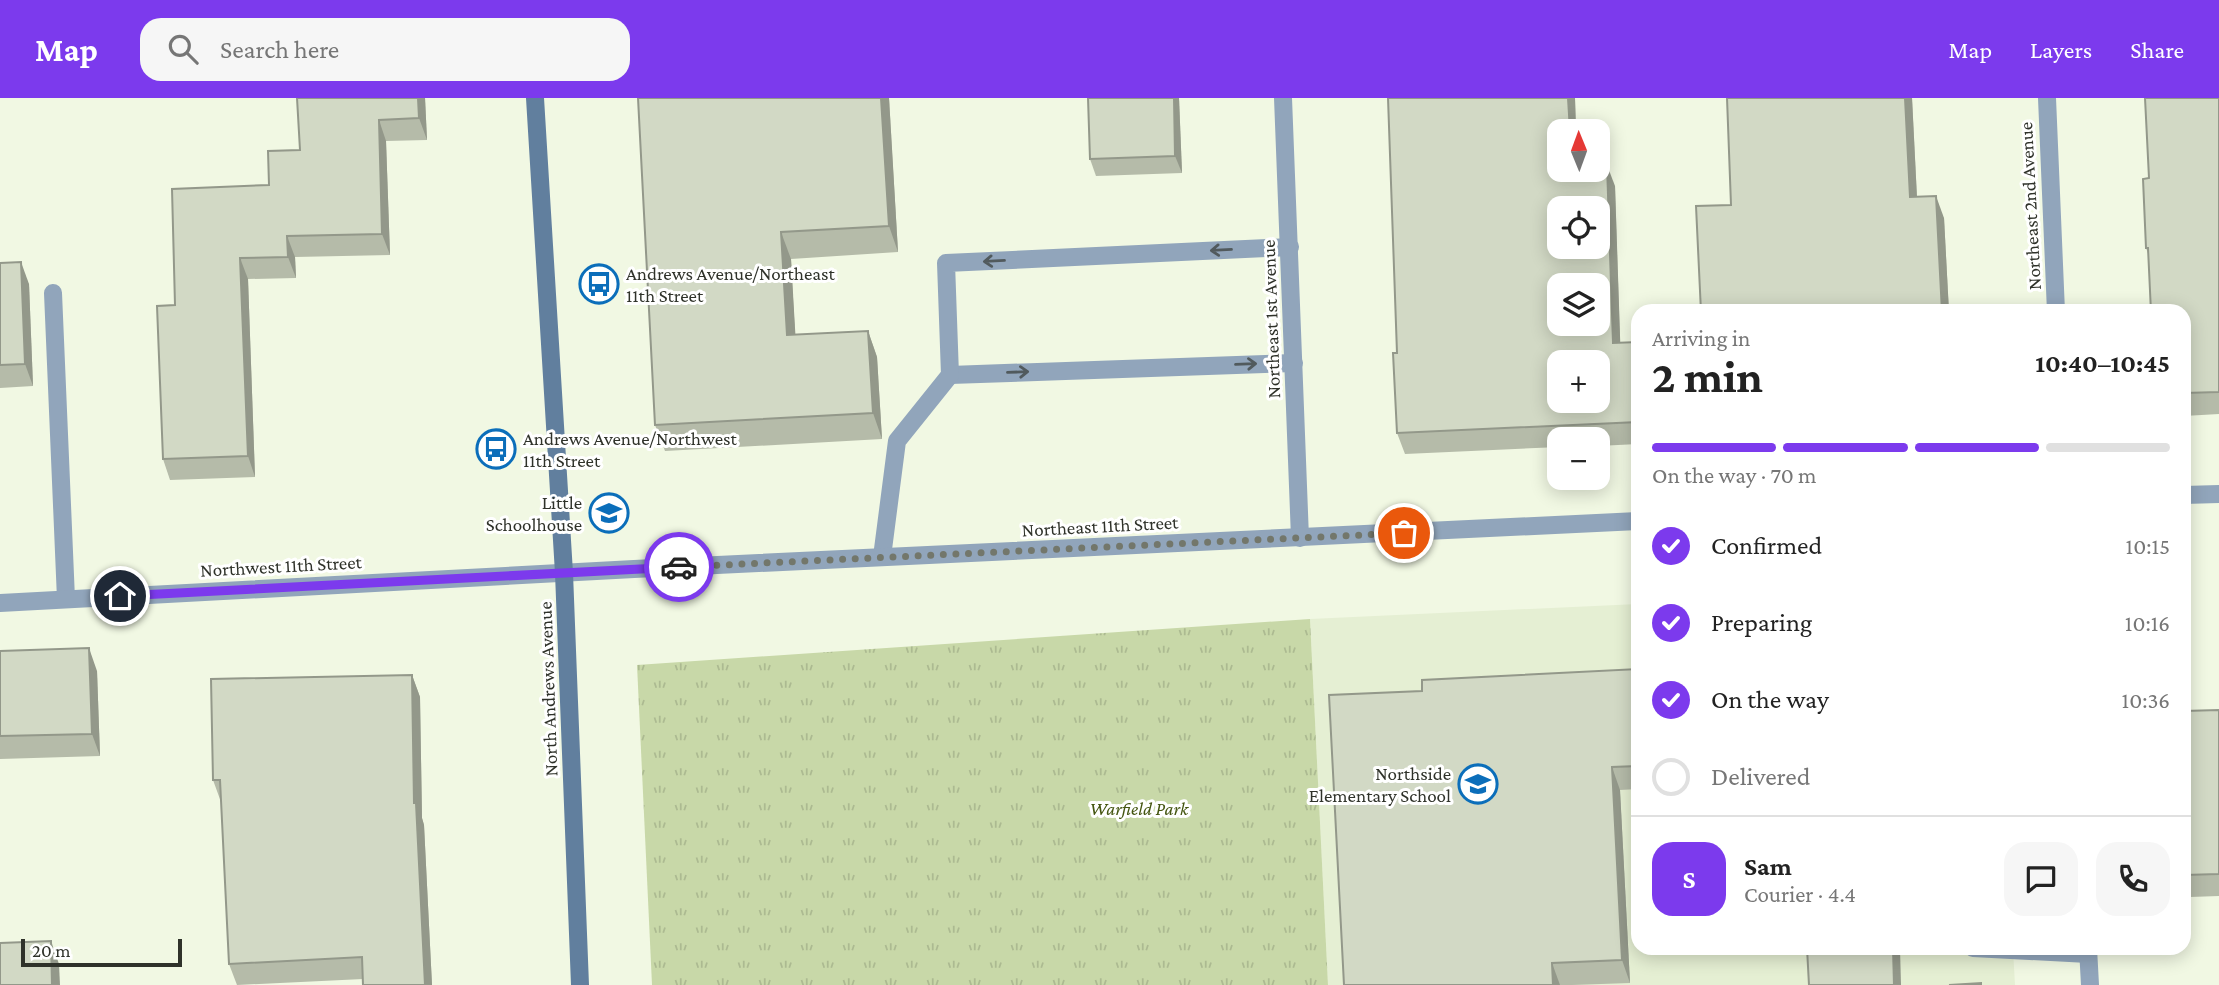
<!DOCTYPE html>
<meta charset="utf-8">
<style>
body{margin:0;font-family:"Crimson Pro",serif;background:#f6f6f6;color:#222;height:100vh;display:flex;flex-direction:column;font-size:26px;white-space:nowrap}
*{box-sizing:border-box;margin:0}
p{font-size:23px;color:#767676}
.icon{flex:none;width:38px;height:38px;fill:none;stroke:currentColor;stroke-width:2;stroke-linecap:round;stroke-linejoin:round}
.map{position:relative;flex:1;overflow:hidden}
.sheet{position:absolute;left:1631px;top:206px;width:560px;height:651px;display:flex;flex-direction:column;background:#fff;border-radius:21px;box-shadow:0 4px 18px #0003}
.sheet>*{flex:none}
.needle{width:46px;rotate:359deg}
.tools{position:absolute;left:1547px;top:21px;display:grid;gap:14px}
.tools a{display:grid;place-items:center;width:63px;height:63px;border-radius:14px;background:#fff;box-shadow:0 4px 18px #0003;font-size:35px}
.scale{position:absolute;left:21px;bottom:18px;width:161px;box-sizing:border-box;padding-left:7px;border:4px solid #2f322a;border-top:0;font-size:19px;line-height:24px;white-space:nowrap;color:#2f322a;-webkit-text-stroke:5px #fff;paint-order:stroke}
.pin{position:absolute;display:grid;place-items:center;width:60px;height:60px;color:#fff;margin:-30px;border:4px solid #fff;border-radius:50%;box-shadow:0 2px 7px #0007}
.courier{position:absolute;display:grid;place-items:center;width:70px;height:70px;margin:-35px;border:5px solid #7c3aed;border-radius:50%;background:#fff;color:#222;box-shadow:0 2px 9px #0007}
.overview em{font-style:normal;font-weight:700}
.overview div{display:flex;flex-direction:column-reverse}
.overview{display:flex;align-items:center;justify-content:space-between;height:119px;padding:0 21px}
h1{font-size:46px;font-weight:700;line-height:52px}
.bar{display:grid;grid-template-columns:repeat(4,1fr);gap:10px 7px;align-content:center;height:84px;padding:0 21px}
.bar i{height:9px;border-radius:5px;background:#e0e0e0}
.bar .selected{background:#7c3aed}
.bar p{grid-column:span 4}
.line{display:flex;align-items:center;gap:18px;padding:0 21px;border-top:2px solid #e0e0e0}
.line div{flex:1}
.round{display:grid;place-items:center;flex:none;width:74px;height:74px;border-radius:21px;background:#f6f6f6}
ol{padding:0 21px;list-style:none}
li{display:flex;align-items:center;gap:21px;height:77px}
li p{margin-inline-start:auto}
li .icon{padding:7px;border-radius:50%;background:#7c3aed;color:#fff;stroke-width:4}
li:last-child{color:#767676}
li i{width:38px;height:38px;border:4px solid #e0e0e0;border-radius:50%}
header{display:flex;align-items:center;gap:42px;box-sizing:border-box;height:98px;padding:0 35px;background:#7c3aed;color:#fff}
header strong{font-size:33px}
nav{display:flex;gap:38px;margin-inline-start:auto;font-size:24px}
.search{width:490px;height:63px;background:#f6f6f6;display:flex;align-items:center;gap:18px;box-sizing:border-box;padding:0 24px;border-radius:21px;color:#767676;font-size:26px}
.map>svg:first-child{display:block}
</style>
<header>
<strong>Map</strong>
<div class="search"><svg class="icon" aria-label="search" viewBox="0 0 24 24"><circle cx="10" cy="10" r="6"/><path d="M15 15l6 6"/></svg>Search here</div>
<nav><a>Map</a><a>Layers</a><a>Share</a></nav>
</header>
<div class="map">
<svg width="2219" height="887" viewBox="0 0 2219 887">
<defs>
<pattern id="park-tufts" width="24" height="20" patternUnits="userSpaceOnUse" patternTransform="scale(1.75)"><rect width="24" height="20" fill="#c8d8a8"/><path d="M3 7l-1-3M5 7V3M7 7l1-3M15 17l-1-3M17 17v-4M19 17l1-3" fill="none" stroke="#acba91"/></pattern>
</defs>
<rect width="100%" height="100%" fill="#f1f8e3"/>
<!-- built -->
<path fill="#e5efd3" d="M1638 506V850L2013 851 2015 887H1328L1310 521Z"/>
<!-- park -->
<path fill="url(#park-tufts)" d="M1310 521 1328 887H652L637 567Z"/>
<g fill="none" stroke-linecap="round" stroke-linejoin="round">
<!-- service -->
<g stroke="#91a5bb" stroke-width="18">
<path d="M53 195 66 501"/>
<path d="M950 277 1294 265"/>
<path d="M882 459 897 343 950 277 946 165 1290 149"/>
<path d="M1973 850 2088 856"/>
</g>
<!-- minor -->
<g stroke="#91a5bb" stroke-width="18">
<path d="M1283 0 1300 440"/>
<path d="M2047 0 2056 214"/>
<path d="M2184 397 2219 396"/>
<path d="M0 505 634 471 1638 423"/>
<path d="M2088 850 2090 887"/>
</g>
<!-- secondary -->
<path stroke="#617f9e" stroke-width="18" d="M535 0 564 475 580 887"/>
</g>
<!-- wall -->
<g fill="#b5bba9">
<path d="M425 0 427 42 386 43 390 157 295 159 296 180 248 181 255 379 170 382 163 361 175 207 269 87 300 52Z"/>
<path d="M638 0H889L898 154 791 161 795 237 868 233 877 259 882 341 665 353 655 327Z"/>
<path d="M1179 0 1182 75 1096 78 1090 61Z"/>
<path d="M1388 0H1575L1576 33H1559V72L1615 88 1620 245 1638 244V346L1598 348V341H1559V349L1405 356 1397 335V255Z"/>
<path d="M1727 0H1912L1917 99 1944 120 1949 214H1701L1731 107Z"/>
<path d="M2219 0V316L2184 318V214L2149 158 2146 150 2149 80Z"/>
<path d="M0 165 29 186 33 288 0 290Z"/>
<path d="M0 553 97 573 100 658 0 661Z"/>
<path d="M1638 571V691L1620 692 1630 885 1572 887H1344L1422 593Z"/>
<path d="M412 577 420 599 422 720 424 727 432 887H363V881L237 887 229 866 221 704 213 682Z"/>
<path d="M2219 612V798L2190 799 2184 783V613Z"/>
</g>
<!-- shaded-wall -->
<g fill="#93988a">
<path d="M418 0H425L427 42 419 20Z"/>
<path d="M881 0H889L898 154 889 128Z"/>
<path d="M1174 0H1179L1182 75 1175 58Z"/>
<path d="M1568 0H1575L1576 33H1570Z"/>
<path d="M1905 0H1912L1918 121 1910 99Z"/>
<path d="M379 22 386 43 390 157 382 136Z"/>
<path d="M1607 67 1615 88 1621 267 1613 245Z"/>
<path d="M1936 98 1944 120 1949 214H1942Z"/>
<path d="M781 134 791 161 797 264 787 237Z"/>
<path d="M287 138 295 159 296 180 288 159Z"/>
<path d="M240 160 248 181 255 379 248 358Z"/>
<path d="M21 164 29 186 33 288 25 266Z"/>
<path d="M868 233 877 259 882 341 873 315Z"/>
<path d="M89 550 97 573 100 658 92 636Z"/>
<path d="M412 577 420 599 422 720 424 727 432 887H425L414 705Z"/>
<path d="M1612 669 1620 692 1630 885 1622 862Z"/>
<path d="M51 843 59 866 60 887H52Z"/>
<path d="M1893 850H1900L1901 887H1894Z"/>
<path d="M1552 865 1560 887H1553Z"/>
</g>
<!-- building -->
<g fill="#d2d9c5" stroke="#93988a" stroke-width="2" fill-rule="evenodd">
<path d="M297 0H418L419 20 379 22 382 136 287 138 288 159 240 160 248 358 163 361 157 208 175 207 172 91 269 87 268 53 300 52Z"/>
<path d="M638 0H881L889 128 781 134 787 237 868 233 873 315 655 327Z"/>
<path d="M1088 0H1174L1175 58 1090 61Z"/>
<path d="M1388 0H1568L1570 33H1559V72H1598V67H1607L1613 245 1638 244V324L1397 335 1393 255H1397ZM1559 110H1598V149H1559ZM1559 187H1598V226H1559ZM1559 264H1598V303H1559Z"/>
<path d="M1727 0H1905L1910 99 1936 98 1942 214H1748V212L1701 214 1696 108 1731 107Z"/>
<path d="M2145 0H2219V294L2184 295V214H2151L2148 150H2146L2143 81 2149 80Z"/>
<path d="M21 164 25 266 0 267V165Z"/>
<path d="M89 550 92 636 0 638V553Z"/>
<path d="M1638 571V668L1612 669 1622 862 1552 865 1553 887H1344L1329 597 1422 593V582Z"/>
<path d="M412 577 414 705H416L425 887H363L362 859 229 866 220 682H213L211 581Z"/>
<path d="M2219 612V776L2184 777V613Z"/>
<path d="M51 843 52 887H0V845Z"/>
<path d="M1807 850H1893L1894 887H1809Z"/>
<path d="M1981 885V887H1949Z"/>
</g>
<!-- one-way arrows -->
<defs><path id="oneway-shaft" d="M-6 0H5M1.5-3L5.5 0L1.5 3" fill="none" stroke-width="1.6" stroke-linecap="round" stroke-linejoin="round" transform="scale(1.75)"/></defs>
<g stroke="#515a5d">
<use href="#oneway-shaft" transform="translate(1221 152) rotate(177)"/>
<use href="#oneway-shaft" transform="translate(994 163) rotate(177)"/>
<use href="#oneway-shaft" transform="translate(1246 266) rotate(-2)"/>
<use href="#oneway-shaft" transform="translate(1018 274) rotate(-2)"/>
</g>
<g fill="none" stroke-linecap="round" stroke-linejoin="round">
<!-- done -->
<path stroke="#73776b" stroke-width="7" stroke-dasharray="0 12.6" d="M679 469 1404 435"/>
<!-- route -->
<path stroke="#7c3aed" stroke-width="9" d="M120 498 679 469"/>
</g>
<!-- icons -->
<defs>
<g id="bus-ring" transform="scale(2.0125)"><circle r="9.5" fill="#fff" stroke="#0b6eba" stroke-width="1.5"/><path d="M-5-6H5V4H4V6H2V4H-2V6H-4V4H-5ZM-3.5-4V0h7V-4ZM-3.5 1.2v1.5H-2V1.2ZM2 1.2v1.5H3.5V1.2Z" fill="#0b6eba"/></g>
<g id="school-ring" transform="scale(2.0125)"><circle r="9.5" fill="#fff" stroke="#0b6eba" stroke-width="1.5"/><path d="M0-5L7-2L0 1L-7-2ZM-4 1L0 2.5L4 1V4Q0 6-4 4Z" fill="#0b6eba"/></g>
</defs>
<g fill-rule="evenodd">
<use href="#bus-ring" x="599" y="186"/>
<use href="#bus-ring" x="496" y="351"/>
<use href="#school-ring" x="609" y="415"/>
<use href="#school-ring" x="1478" y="686"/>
</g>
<g text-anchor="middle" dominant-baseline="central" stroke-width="6" stroke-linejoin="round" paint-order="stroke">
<!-- street labels -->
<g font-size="19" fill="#2f322a" stroke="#fff">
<text transform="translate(2030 108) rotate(-93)">Northeast 2nd Avenue</text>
<text transform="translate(1271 221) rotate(-92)">Northeast 1st Avenue</text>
<text transform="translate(1100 428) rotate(-3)">Northeast 11th Street</text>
<text transform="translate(281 468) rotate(-3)">Northwest 11th Street</text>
<text transform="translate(548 591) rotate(-92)">North Andrews Avenue</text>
</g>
<!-- poi labels -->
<g font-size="19" fill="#2f322a" stroke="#fff" text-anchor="start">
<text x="626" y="175">Andrews Avenue/Northeast<tspan x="626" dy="22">11th Street</tspan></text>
<text x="523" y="340">Andrews Avenue/Northwest<tspan x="523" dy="22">11th Street</tspan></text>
<text x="582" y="404" text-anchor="end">Little<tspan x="582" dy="22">Schoolhouse</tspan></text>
<text x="1451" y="675" text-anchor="end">Northside<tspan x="1451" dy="22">Elementary School</tspan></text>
</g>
<!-- park labels -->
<g font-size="19" font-style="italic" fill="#445510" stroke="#fff">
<text x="1139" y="710">Warfield Park</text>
</g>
</g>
</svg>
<div class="tools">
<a><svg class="needle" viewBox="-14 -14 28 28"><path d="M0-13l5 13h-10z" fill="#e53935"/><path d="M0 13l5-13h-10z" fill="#767676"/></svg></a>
<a><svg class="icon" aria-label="locate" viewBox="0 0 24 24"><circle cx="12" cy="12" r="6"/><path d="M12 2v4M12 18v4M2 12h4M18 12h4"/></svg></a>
<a><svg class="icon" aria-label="layers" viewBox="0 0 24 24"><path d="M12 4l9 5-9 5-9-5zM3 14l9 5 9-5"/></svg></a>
<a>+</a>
<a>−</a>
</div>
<div class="scale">20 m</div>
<div class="pin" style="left:1404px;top:435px;background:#ea580c"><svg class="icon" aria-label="bag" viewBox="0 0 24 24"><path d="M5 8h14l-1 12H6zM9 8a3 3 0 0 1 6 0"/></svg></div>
<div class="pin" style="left:120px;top:498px;background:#1f2937"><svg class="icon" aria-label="home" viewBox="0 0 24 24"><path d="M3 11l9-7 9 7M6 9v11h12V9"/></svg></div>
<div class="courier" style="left:679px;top:469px"><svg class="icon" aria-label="car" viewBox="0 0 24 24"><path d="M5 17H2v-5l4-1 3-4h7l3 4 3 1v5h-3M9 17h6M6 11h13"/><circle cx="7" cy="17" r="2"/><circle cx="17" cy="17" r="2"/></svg></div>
<section class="sheet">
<div class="overview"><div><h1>2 min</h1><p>Arriving in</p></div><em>10:40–10:45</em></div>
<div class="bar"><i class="selected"></i><i class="selected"></i><i class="selected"></i><i></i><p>On the way · 70 m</p></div>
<ol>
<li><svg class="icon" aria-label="check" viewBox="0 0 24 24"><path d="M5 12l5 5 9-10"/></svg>Confirmed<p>10:15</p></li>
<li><svg class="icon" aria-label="check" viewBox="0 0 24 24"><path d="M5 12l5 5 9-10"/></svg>Preparing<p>10:16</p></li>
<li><svg class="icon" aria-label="check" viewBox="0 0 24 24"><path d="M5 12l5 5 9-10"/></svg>On the way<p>10:36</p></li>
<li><i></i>Delivered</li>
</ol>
<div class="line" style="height:126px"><b class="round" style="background:#7c3aed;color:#fff">S</b><div><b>Sam</b><p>Courier · 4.4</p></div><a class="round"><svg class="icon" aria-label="chat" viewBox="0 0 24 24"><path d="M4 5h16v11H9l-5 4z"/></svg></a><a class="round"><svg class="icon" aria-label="phone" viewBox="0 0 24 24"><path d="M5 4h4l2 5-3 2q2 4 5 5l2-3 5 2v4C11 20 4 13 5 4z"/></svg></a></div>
</section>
</div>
